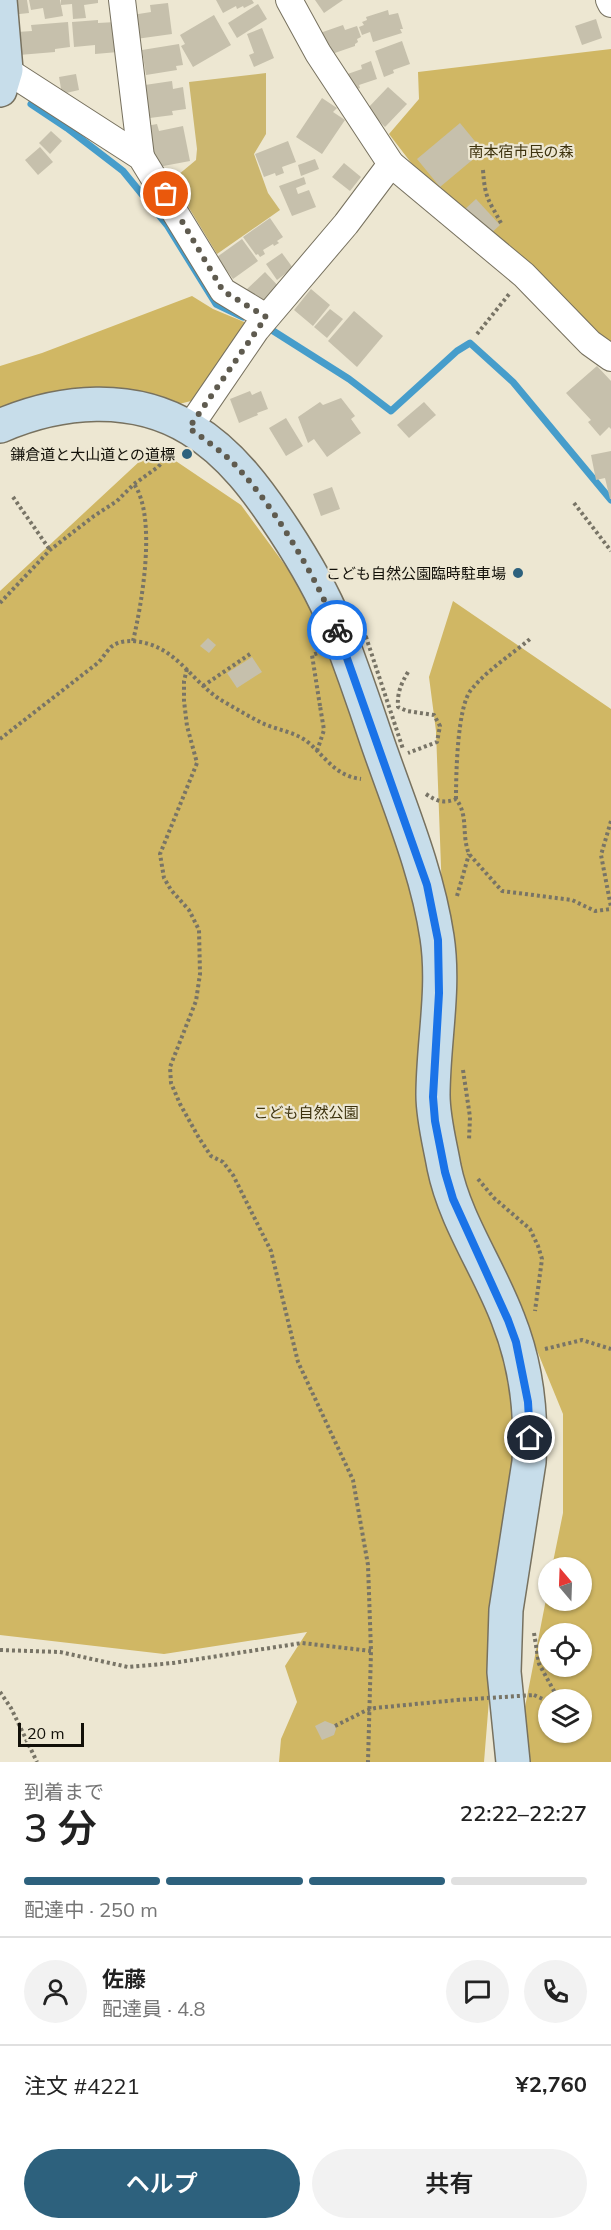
<!DOCTYPE html>
<html lang="ja">
<meta charset="utf-8">
<style>
body{margin:0;font-family:Mulish,"Noto Sans JP",sans-serif;background:#f2f2f2;color:#222;height:100vh;display:flex;flex-direction:column;font-size:22px;white-space:nowrap}
*{box-sizing:border-box;margin:0}
p{font-size:20px;color:#767676}
.icon{flex:none;width:33px;height:33px;fill:none;stroke:currentColor;stroke-width:2;stroke-linecap:round;stroke-linejoin:round}
.map{position:relative;height:1762px;overflow:hidden}
.side{display:flex;flex-direction:column;background:#fff;flex:1}
.side>*{flex:none}
.needle{width:39px;rotate:341deg}
.controls{position:absolute;left:538px;top:1557px;display:grid;gap:12px}
.controls a{display:grid;place-items:center;width:54px;height:54px;border-radius:50%;background:#fff;box-shadow:0 2px 4px #0004;font-size:30px}
.scale{position:absolute;left:18px;bottom:15px;width:66px;box-sizing:border-box;padding-left:6px;border:3px solid #121009;border-top:0;font-size:16px;line-height:21px;white-space:nowrap;color:#121009;-webkit-text-stroke:4px #ede7d2;paint-order:stroke}
.pin{position:absolute;display:grid;place-items:center;width:51px;height:51px;color:#fff;margin:-26px;border:3px solid #fff;border-radius:50%;box-shadow:0 2px 6px #0007}
.courier{position:absolute;display:grid;place-items:center;width:60px;height:60px;margin:-30px;border:4px solid #1a73e8;border-radius:50%;background:#fff;color:#222;box-shadow:0 2px 8px #0007}
.headline em{font-style:normal;font-weight:600}
.headline div{display:flex;flex-direction:column-reverse}
.headline{display:flex;align-items:center;justify-content:space-between;height:102px;padding:0 24px}
h1{font-size:39px;font-weight:600;line-height:45px}
.bar{display:grid;grid-template-columns:repeat(4,1fr);gap:9px 6px;align-content:center;height:72px;padding:0 24px}
.bar i{height:8px;border-radius:4px;background:#e0e0e0}
.bar .selected{background:#2d617d}
.bar p{grid-column:span 4}
.line{display:flex;align-items:center;gap:15px;padding:0 24px;border-top:2px solid #e0e0e0}
.line div{flex:1}
.round{display:grid;place-items:center;flex:none;width:63px;height:63px;border-radius:32px;background:#f2f2f2}
.button{display:flex;gap:12px;margin-top:auto;padding:12px 24px}
.button a{flex:1;height:69px;border-radius:36px;background:#2d617d;color:#fff;font-size:24px;font-weight:600;line-height:69px;text-align:center}
.button a+a{background:#f2f2f2;color:#222}
.map>svg:first-child{display:block}
</style>
<div class="map">
<svg width="611" height="1762" viewBox="0 0 611 1762">
<rect width="100%" height="100%" fill="#ede7d2"/>
<!-- green -->
<path fill="#ccb76f" d="M266 73V134L254 154 268 193 280 210 217 254 172 180 196 160 197 149 189 82Z"/>
<!-- forest -->
<g fill="#d0b764" fill-rule="evenodd">
<path d="M611 49V352L432 190 389 134 419 99 418 72Z"/>
<path d="M192 296 213 309 249 324 195 400 171 406 72 391 30 397 0 410V366L42 353Z"/>
<path d="M155 447 241 505 315 606 415 891 423 938 422 1119 497 1326 508 1365 515 1414 516 1459 498 1588 484 1762H279L281 1739 297 1702 285 1666 307 1632 164 1654 0 1635V591Z"/>
<path d="M453 601 611 709V1762H525V1707L549 1584V1600H582V1568L552 1567 563 1513V1414L520 1309 467 1199 448 1112 445 975 436 731 429 677ZM549 1634H582V1666H549ZM549 1700H582V1732H549Z"/>
</g>
<g fill="none" stroke-linecap="round" stroke-linejoin="round">
<!-- stream -->
<g stroke="#469dcb" stroke-width="7">
<path d="M31 104 67 128 123 171 167 225 216 304 243 317"/>
<path d="M267 327 349 379 391 411 457 351 470 343 513 382 611 500"/>
</g>
</g>
<!-- building -->
<g fill="#c6c0ac">
<path d="M8 0H27L29 13 10 15Z"/>
<path d="M29 0H60L63 16 45 19 43 8 31 10Z"/>
<path d="M61 0H98V3L84 5 86 18 73 19 72 4 61 5Z"/>
<path d="M216 0H252L254 3 244 8 243 6 237 9 236 6 223 13Z"/>
<path d="M315 0H343L324 13Z"/>
<path d="M168 3 172 34 136 39 132 15 151 12 150 5Z"/>
<path d="M258 4 267 19 237 38 228 23Z"/>
<path d="M388 10 389 15 398 13 403 29H400L402 33 373 42 370 32 362 35 359 27 364 25 362 22 367 20 366 17Z"/>
<path d="M214 15 231 45 193 67 181 46 185 44 180 35Z"/>
<path d="M596 19 602 38 582 45 575 26Z"/>
<path d="M98 20V23L116 22 118 52 95 54V45L74 47 72 22Z"/>
<path d="M68 22 70 47 55 49V52L19 55 17 32 32 31 31 25Z"/>
<path d="M343 25 345 30 357 26 361 37 357 39 358 42 355 44V46L329 55 320 33Z"/>
<path d="M262 28 274 58 254 67 249 55 254 53 247 34Z"/>
<path d="M402 41 410 64 393 70 394 73 384 77 375 51Z"/>
<path d="M179 44 183 65 176 66 177 70 146 75 142 50Z"/>
<path d="M371 61 377 79 359 85 360 88 345 94 339 77 362 69 361 65Z"/>
<path d="M76 74 79 90 62 94 59 77Z"/>
<path d="M172 81 173 89 183 87 186 109 172 111 173 115 142 119 138 86Z"/>
<path d="M388 87 407 104 385 127 367 109Z"/>
<path d="M322 98 337 108 333 112 345 120 322 154 296 137Z"/>
<path d="M460 123 483 151 440 187 417 159Z"/>
<path d="M157 124 159 131 183 126 190 161 158 167 141 127Z"/>
<path d="M51 131 62 141 50 154 39 143Z"/>
<path d="M288 141 296 162 282 167 284 173 276 176 275 173 264 177 255 154Z"/>
<path d="M40 147 53 162 38 175 25 160Z"/>
<path d="M315 159 319 169 301 176 298 165Z"/>
<path d="M344 163 361 177 350 191 332 177Z"/>
<path d="M304 177 306 184 296 188 298 194 309 190 316 207 292 216 279 186Z"/>
<path d="M476 199 500 225 487 237 463 211Z"/>
<path d="M270 218 283 237 277 241 279 243 274 246 273 244 263 250 265 254 260 257 258 254 256 255 243 237Z"/>
<path d="M242 239 258 261 233 279 217 257Z"/>
<path d="M282 253 293 268 277 280 266 264Z"/>
<path d="M265 272 282 290 262 308 245 291Z"/>
<path d="M311 289 330 305 313 326 294 310Z"/>
<path d="M330 309 343 319 327 338 314 327Z"/>
<path d="M354 311 383 336 357 367 328 341Z"/>
<path d="M597 366 611 381V429L609 427 600 436 588 422 591 420 566 393Z"/>
<path d="M250 391 252 395 261 391 268 409 257 413 258 415 239 423 230 399Z"/>
<path d="M341 398 355 416 351 419 361 433 327 457 314 439 308 443 298 417 320 402 323 405Z"/>
<path d="M424 402 436 415 409 438 397 425Z"/>
<path d="M286 418 303 446 286 456 269 428Z"/>
<path d="M611 451V499H610L605 478 596 480 591 455Z"/>
<path d="M332 487 340 509 321 516 313 494Z"/>
<path d="M208 638 216 645 209 653 200 646Z"/>
<path d="M252 657 262 672 237 688 227 673Z"/>
<path d="M325 1721 335 1725 336 1729 334 1735 322 1740 315 1726Z"/>
</g>
<g fill="none" stroke-linecap="round" stroke-linejoin="round">
<!-- street casing -->
<g stroke="#77715f" stroke-width="28">
<g id="street">
<path d="M122 0 141 157"/>
<path d="M289 0 318 53 391 164 524 275 590 343 611 358"/>
<path d="M609 0 611 4"/>
<path d="M6 70 141 157 223 291 266 317"/>
<path d="M189 428 256 330 346 224 391 164"/>
</g>
</g>
<!-- secondary casing -->
<g stroke="#77715f" stroke-width="36">
<g id="secondary">
<path d="M0 90 6 70 0 0"/>
<path d="M0 426C60 400 133 393 191 429 231 453 259 492 284 530 303 559 322 591 335 623 350 662 364 702 377 741 399 805 427 870 437 937 445 989 433 1043 433 1095 433 1119 440 1144 444 1167 455 1221 489 1268 508 1319 526 1364 532 1414 529 1462L506 1610 504 1672 513 1762"/>
</g>
</g>
<!-- path -->
<g stroke="#787466" stroke-width="4" stroke-dasharray="3 3" stroke-linecap="butt">
<path d="M483 170C485 200 489 200 502 225"/>
<path d="M477 334 510 293"/>
<path d="M13 497 50 550"/>
<path d="M574 503 611 551"/>
<path d="M0 603 50 550 94 516 117 501 134 484 158 467 173 450"/>
<path d="M133 641C142 603 157 517 134 484"/>
<path d="M187 669 184 681V701L187 726 197 763 160 854 164 878 171 890 189 910 199 930 200 974 196 1001 170 1067 171 1083 180 1104 199 1138 211 1156 223 1162 233 1175 271 1251 298 1362 353 1480 368 1565 371 1651 368 1762"/>
<path d="M408 672C401 684 397 693 398 707L407 711 434 715 440 726 437 742 408 753"/>
<path d="M203 686 250 654"/>
<path d="M0 739 99 662C103 657 107 651 111 647 117 642 125 641 132 641 178 644 190 683 226 703 238 710 250 717 262 723 277 730 296 732 309 743 326 758 336 776 361 779"/>
<path d="M317 751 324 730 320 706"/>
<path d="M426 794C436 801 444 804 456 799 469 816 461 834 469 854L502 891 572 900 595 911 611 909"/>
<path d="M456 799C456 776 457 707 471 690 487 670 511 655 530 639"/>
<path d="M611 821 601 855 611 907"/>
<path d="M457 896 469 854"/>
<path d="M463 1070 470 1117 469 1140"/>
<path d="M478 1179 494 1198 530 1229 538 1246 542 1259 535 1311"/>
<path d="M545 1349 582 1340 611 1349"/>
<path d="M534 1633 539 1664 559 1700"/>
<path d="M0 1650 60 1652 128 1667 173 1663 302 1643 371 1651"/>
<path d="M0 1692 11 1708 37 1762"/>
<path d="M534 1695 549 1702"/>
<path d="M335 1726 365 1711 375 1708 457 1700"/>
</g>
<!-- street -->
<use href="#street" stroke="#fff" stroke-width="26"/>
<!-- secondary -->
<use href="#secondary" stroke="#c7ddea" stroke-width="33"/>
<!-- path-bridge -->
<g stroke="#787466" stroke-width="4" stroke-dasharray="3 3" stroke-linecap="butt">
<path d="M320 706 312 655 366 637 403 749"/>
<path d="M457 1700 534 1695"/>
</g>
</g>
<g fill="none" stroke-linecap="round" stroke-linejoin="round">
<!-- done -->
<path stroke="#5f5b4f" stroke-width="6" stroke-dasharray="0 10.8" d="M166 194 223 291 266 317 189 428C203 438 217 448 229 459 269 497 318 579 337 630"/>
<!-- route -->
<path stroke="#1a73e8" stroke-width="8" d="M337 630 427 885 438 940 439 993 433 1097 435 1121 445 1172 453 1199 508 1320 516 1342 528 1402 530 1438"/>
</g>
<!-- markers -->
<g fill="#2d617d" stroke="#ede7d2" stroke-width="2">
<circle cx="187" cy="454" r="6"/>
<circle cx="518" cy="573" r="6"/>
</g>
<g text-anchor="middle" dominant-baseline="central" stroke-width="4.5" stroke-linejoin="round" paint-order="stroke">
<!-- park labels -->
<g font-size="15" fill="#3e330e" stroke="#ede7d2">
<text x="521" y="151">南本宿市民の森</text>
<text x="306" y="1112">こども自然公園</text>
</g>
<!-- poi labels -->
<g font-size="15" fill="#121009" stroke="#ede7d2" text-anchor="end">
<text x="175" y="454">鎌倉道と大山道との道標</text>
<text x="506" y="573">こども自然公園臨時駐車場</text>
</g>
</g>
</svg>
<div class="controls">
<a><svg class="needle" viewBox="-14 -14 28 28"><path d="M0-13l5 13h-10z" fill="#e53935"/><path d="M0 13l5-13h-10z" fill="#767676"/></svg></a>
<a><svg class="icon" aria-label="locate" viewBox="0 0 24 24"><circle cx="12" cy="12" r="6"/><path d="M12 2v4M12 18v4M2 12h4M18 12h4"/></svg></a>
<a><svg class="icon" aria-label="layers" viewBox="0 0 24 24"><path d="M12 4l9 5-9 5-9-5zM3 14l9 5 9-5"/></svg></a>
</div>
<div class="scale">20 m</div>
<div class="pin" style="left:166px;top:194px;background:#ea580c"><svg class="icon" aria-label="bag" viewBox="0 0 24 24"><path d="M5 8h14l-1 12H6zM9 8a3 3 0 0 1 6 0"/></svg></div>
<div class="pin" style="left:530px;top:1438px;background:#1f2937"><svg class="icon" aria-label="home" viewBox="0 0 24 24"><path d="M3 11l9-7 9 7M6 9v11h12V9"/></svg></div>
<div class="courier" style="left:337px;top:630px"><svg class="icon" aria-label="bike" viewBox="0 0 24 24"><circle cx="6" cy="16" r="4"/><circle cx="18" cy="16" r="4"/><path d="M6 16l4-8h5l3 8M10 8l3 8H6M13 5h3"/></svg></div>
</div>
<section class="side">
<div class="headline"><div><h1>3 分</h1><p>到着まで</p></div><em>22:22–22:27</em></div>
<div class="bar"><i class="selected"></i><i class="selected"></i><i class="selected"></i><i></i><p>配達中 · 250 m</p></div>
<div class="line" style="height:108px"><a class="round"><svg class="icon" aria-label="person" viewBox="0 0 24 24"><circle cx="12" cy="8" r="4"/><path d="M4 21q1-7 8-7t8 7"/></svg></a><div><b>佐藤</b><p>配達員 · 4.8</p></div><a class="round"><svg class="icon" aria-label="chat" viewBox="0 0 24 24"><path d="M4 5h16v11H9l-5 4z"/></svg></a><a class="round"><svg class="icon" aria-label="phone" viewBox="0 0 24 24"><path d="M5 4h4l2 5-3 2q2 4 5 5l2-3 5 2v4C11 20 4 13 5 4z"/></svg></a></div>
<div class="line" style="height:78px"><div>注文 #4221</div><b>¥2,760</b></div>
<div class="button"><a>ヘルプ</a><a>共有</a></div>
</section>
